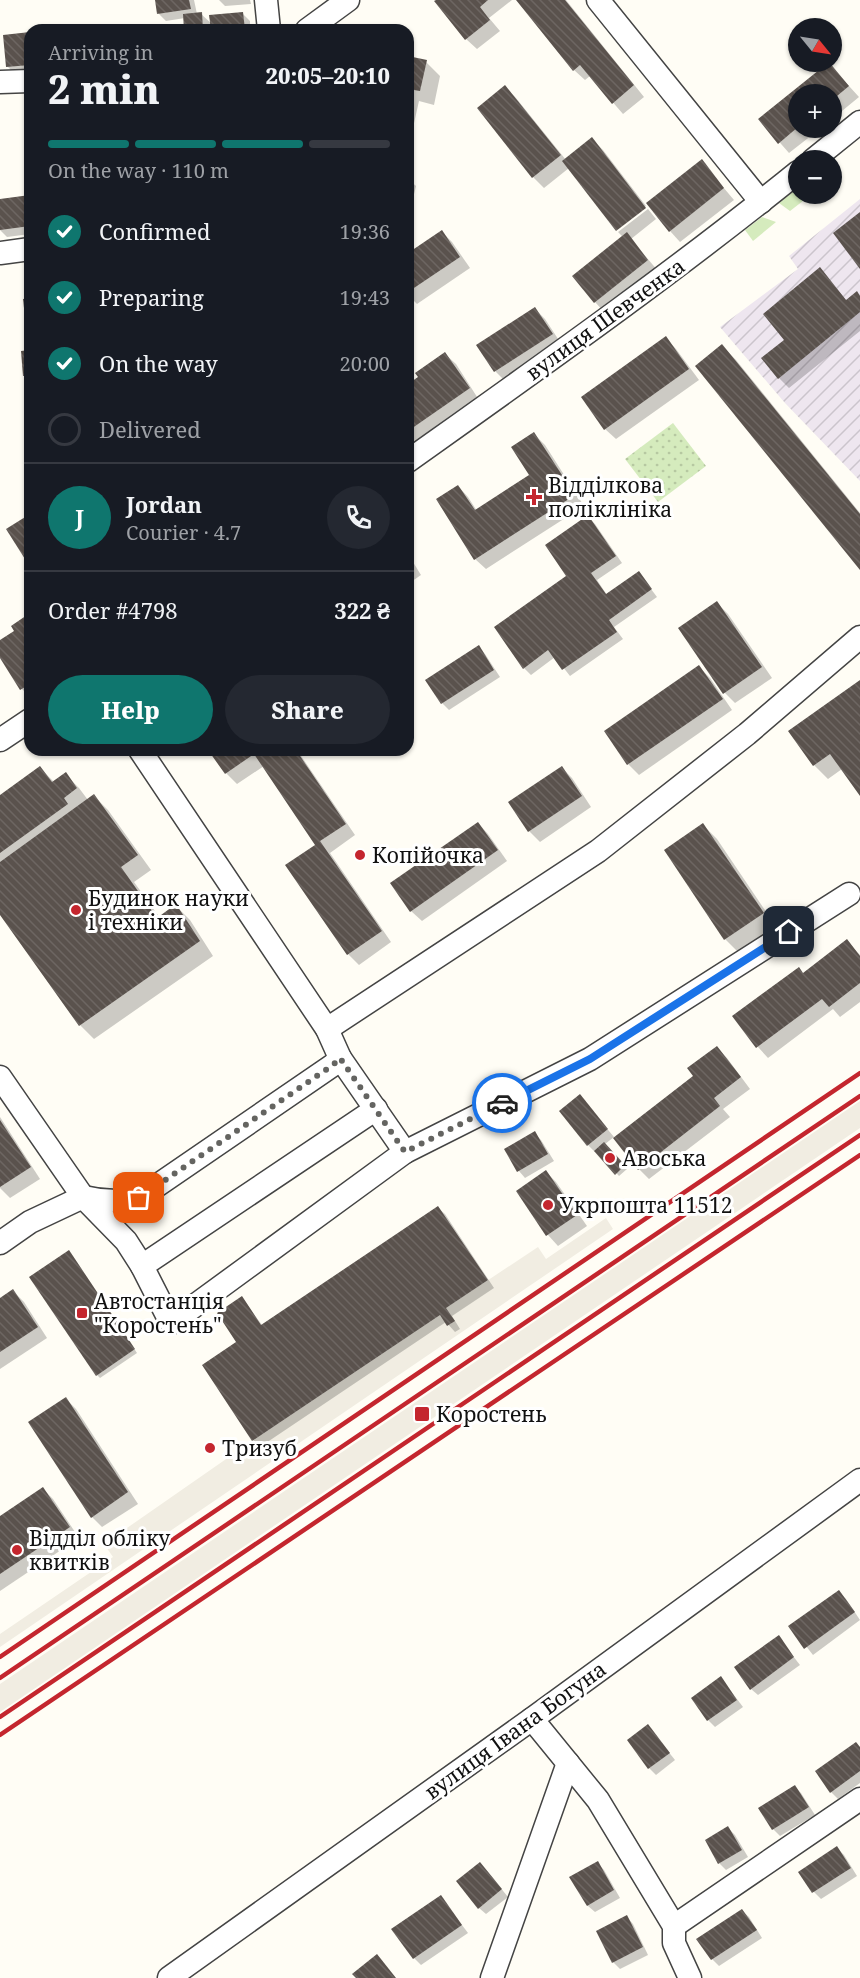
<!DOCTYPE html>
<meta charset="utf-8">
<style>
body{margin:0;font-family:"Noto Serif",serif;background:#242831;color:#f1f3f6;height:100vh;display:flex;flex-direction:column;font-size:22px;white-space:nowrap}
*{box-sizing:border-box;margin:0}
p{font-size:20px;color:#9ea1a6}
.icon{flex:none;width:33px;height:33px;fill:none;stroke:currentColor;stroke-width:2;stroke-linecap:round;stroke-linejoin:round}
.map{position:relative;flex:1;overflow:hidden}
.sheet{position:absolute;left:24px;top:24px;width:390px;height:732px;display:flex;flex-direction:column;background:#171b24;border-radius:18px;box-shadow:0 2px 4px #0004}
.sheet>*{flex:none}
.needle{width:39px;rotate:120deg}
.buttons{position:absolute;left:788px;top:18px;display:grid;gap:12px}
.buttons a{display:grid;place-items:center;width:54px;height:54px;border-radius:50%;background:#171b24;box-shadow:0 2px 4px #0004;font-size:30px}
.pin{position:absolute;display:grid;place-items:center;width:51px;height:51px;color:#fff;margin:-26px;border-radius:12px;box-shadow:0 3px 9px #0006}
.courier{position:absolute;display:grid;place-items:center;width:60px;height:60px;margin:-30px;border:4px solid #1a73e8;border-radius:50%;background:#fff;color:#222;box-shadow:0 2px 8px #0007}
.summary em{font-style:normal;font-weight:800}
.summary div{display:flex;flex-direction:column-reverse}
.summary{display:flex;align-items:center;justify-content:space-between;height:102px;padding:0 24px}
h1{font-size:39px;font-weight:800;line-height:45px}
.bar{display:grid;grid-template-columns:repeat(4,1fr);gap:9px 6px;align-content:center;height:72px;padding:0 24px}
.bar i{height:8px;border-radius:4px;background:#363941}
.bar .on{background:#0f766e}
.bar p{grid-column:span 4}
.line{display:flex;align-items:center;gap:15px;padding:0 24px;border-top:2px solid #363941}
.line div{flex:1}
.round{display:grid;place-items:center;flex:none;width:63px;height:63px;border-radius:32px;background:#242831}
ol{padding:0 24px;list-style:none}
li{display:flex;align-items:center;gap:18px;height:66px}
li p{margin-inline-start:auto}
li .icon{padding:6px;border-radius:50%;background:#0f766e;color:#fff;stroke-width:4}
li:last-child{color:#9ea1a6}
li i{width:33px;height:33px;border:3px solid #363941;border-radius:50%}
.action{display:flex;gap:12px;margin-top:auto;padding:12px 24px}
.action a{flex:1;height:69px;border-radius:36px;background:#0f766e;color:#fff;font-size:24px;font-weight:800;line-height:69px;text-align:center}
.action a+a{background:#242831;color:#f1f3f6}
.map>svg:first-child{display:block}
</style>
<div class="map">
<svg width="860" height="1978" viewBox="0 0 860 1978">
<defs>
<pattern id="industrial-furrows" width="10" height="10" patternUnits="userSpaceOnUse" patternTransform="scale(1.5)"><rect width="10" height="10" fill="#eee6ef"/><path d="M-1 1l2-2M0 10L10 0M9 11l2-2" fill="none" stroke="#cbc4cc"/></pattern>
<pattern id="park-dots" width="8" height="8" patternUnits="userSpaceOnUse" patternTransform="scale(1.5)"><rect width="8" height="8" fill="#d5ebbd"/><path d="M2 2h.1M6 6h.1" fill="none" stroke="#b6c8a1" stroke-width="1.8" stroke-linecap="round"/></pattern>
<pattern id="building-back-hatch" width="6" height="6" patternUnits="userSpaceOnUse" patternTransform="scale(1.5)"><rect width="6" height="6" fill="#5a524d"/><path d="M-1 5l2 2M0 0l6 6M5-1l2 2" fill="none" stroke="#6d6662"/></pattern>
</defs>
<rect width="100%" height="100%" fill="#fffdf5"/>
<!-- industrial -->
<path fill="url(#industrial-furrows)" d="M860 199V481L785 403 720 327 798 269 789 256Z"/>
<!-- grass -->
<g fill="#d5ebbd">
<path d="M798 188V194H812L790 211 779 203Z"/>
<path d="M762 217 776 222 753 241 745 230Z"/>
</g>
<!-- park -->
<path fill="url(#park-dots)" d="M673 423 706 466 658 502 625 459Z"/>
<!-- plaza -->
<g fill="#f1ede2">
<path d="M860 1101V1128L0 1712V1684Z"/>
<path d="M606 1218 613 1229 0 1647V1634L113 1557 104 1544 252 1441 440 1315 447 1326 454 1321 446 1308 538 1247 546 1259Z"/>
</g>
<!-- shadow -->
<g fill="#0003">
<path d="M157 0H194L197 14H201L212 24 243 14 250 21V30H186L185 18 166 21 159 14Z"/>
<path d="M219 0H250L251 4 225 6Z"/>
<path d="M438 0H512L489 18 500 31 477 49 466 39Z"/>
<path d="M519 0H566L644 97 623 114 590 76 585 80 574 70Z"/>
<path d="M30 34V72L14 73 7 66Z"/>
<path d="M408 58 426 62 440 76 434 105 419 101 408 150Z"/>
<path d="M829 64 859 97 831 120V94H798V128H821L789 153 760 120Z"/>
<path d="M505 87 516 98 566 160 592 139 603 150 646 206 616 229 569 168 544 188 533 177 479 109Z"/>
<path d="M701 161 734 200 680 242 670 231Z"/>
<path d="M408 179 416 186 409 215H408Z"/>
<path d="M30 196V234L7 237 0 230V200Z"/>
<path d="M648 209 656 219 631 239 658 271 605 313 595 302 623 237 618 232Z"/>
<path d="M442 232 452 242 470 268 417 304 408 295V254Z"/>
<path d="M820 269 847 301 860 297V331L789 388 779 378 786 340Z"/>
<path d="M534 308 545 319 562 345 506 382 496 372 478 346Z"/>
<path d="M666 338 676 349 699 380 616 439 605 429Z"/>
<path d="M722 346 736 360 860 513V567Z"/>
<path d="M445 354 456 364 479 400 408 449V385L420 377Z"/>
<path d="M534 434 545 445 584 506 486 569 475 559 458 486 468 497 477 511 532 476Z"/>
<path d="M588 517 595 524 622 563 597 580 607 595 639 573 657 597 614 627 623 639 570 676 555 657 531 675 524 668 568 577Z"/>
<path d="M408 554 421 575 408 584Z"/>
<path d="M717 603 728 614 772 678 735 703 725 693Z"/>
<path d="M30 615V697L22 689 0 655V642L16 631Z"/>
<path d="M479 647 485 654 500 677 449 710 442 703Z"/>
<path d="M699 667 710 678 732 710 639 775 628 764Z"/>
<path d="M860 681V794L842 769 828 779 814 765Z"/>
<path d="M210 750H297L355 835 330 853 391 942 359 965 348 954 288 865 318 845 264 766 237 784 226 773Z"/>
<path d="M40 768 54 782 65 774 79 788 88 800 94 796 108 810 151 870 134 882 160 918 176 906 190 920 213 956 94 1039 80 1025 0 913V796Z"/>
<path d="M562 768 572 778 591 807 540 842 529 831Z"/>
<path d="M478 823 488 834 507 861 422 921 411 911Z"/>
<path d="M703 825 717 839 777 928 739 953 725 939Z"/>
<path d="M847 941 860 955V1002L840 1017 833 1009 768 1058 758 1047 735 1017 804 974Z"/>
<path d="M717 1048 727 1058 750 1089 723 1109 730 1117 649 1179 639 1169 696 1077Z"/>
<path d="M584 1101 614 1137 605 1144 627 1169 619 1176 596 1151 595 1152 588 1145Z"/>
<path d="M0 1117 40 1179 10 1198 0 1188Z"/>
<path d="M534 1133 541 1140 554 1161 525 1178 519 1171Z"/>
<path d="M546 1172 556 1182 587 1226 558 1246 548 1235 518 1191Z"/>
<path d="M438 1208 445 1214 494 1288 452 1316 460 1329 455 1332 446 1322 260 1447 253 1440 238 1342 242 1298 262 1325Z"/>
<path d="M72 1255 137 1353 100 1378 97 1375Z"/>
<path d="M13 1291 24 1302 47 1338 0 1369V1300Z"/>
<path d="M66 1399 76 1409 138 1504 102 1527 92 1517Z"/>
<path d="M43 1489 53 1499 79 1538 0 1591V1517Z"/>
<path d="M839 1592 846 1599 860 1620 813 1655 791 1627Z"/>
<path d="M778 1637 800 1665 758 1695 751 1689Z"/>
<path d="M721 1678 743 1707 715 1727 708 1720Z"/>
<path d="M648 1726 675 1760 656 1775 649 1768Z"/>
<path d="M860 1748V1783L838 1799 831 1792Z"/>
<path d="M794 1786 801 1793 815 1815 780 1836 773 1829 760 1808Z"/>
<path d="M728 1828 735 1835 748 1857 726 1870 719 1863Z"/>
<path d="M837 1848 844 1855 857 1876 821 1899 814 1892 800 1872Z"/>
<path d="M597 1863 604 1870 620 1898 595 1912 588 1906Z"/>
<path d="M487 1871 508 1897 486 1914 479 1908Z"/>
<path d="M440 1896 468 1933 421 1965 414 1958Z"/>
<path d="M742 1911 749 1917 762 1938 719 1966 712 1959Z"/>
<path d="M627 1917 633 1924 648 1955 620 1969 613 1962Z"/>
</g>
<!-- building -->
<g fill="url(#building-back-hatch)">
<path d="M155 0H189L191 9 157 14Z"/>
<path d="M436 0H488L480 7 490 20 465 40 434 1Z"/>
<path d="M516 0H565L634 85 612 104 580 65 573 71Z"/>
<path d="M202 12 203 30H184L183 14Z"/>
<path d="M243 12 245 30H211L209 15Z"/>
<path d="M96 24 97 30H63L62 27Z"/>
<path d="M30 32V65L6 67 3 35Z"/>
<path d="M408 56 427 60 420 91 408 89Z"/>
<path d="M829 62 849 86 831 101V94H798V127L778 144 758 119Z"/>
<path d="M505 85 561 155 532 178 477 108Z"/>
<path d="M592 137 646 208 616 231 562 161Z"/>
<path d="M702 159 724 188 669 232 646 203Z"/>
<path d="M30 195V226L0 230V199Z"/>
<path d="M860 212V269L833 233Z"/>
<path d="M442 230 460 257 408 292V253Z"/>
<path d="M627 232 648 260 594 303 572 276Z"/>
<path d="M820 267 846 300 857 291 860 296V312L778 379 761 358 784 340 763 314Z"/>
<path d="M30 298V325L26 326 23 299Z"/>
<path d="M535 307 553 334 494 372 476 345Z"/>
<path d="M666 336 689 369 604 430 581 397Z"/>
<path d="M722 344 860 514V570L695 366Z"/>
<path d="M30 350V375L23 376 21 351Z"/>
<path d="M445 352 470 388 408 431V384L418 377 415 373Z"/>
<path d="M534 432 575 495 474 560 436 499 458 485 475 510 529 475 511 447Z"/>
<path d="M30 514V567L6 529Z"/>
<path d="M588 515 616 556 591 573 606 594 639 571 652 589 609 620 617 632 562 670 548 650 523 669 494 627 566 576 545 545Z"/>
<path d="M717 601 762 667 723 694 678 628Z"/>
<path d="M30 613V684L20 690 0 658V640L14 631 11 626Z"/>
<path d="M479 645 494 670 441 704 425 680Z"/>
<path d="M699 665 723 699 627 765 604 731Z"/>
<path d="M860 680V796L830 754 813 766 788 731Z"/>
<path d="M208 750H296L346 824 320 841 382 931 347 955 285 865 315 845 254 754 225 774Z"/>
<path d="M40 766 52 782 66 772 77 788 64 798 68 804 0 853V795Z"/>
<path d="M562 766 582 796 528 832 508 802Z"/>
<path d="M94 794 138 855 121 867 157 918 176 904 200 941 79 1026 0 915V862Z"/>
<path d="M478 822 498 850 410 912 390 883Z"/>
<path d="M703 823 764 913 724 940 664 850Z"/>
<path d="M847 939 860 956V983L829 1007 822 999 756 1048 732 1016 799 967 803 973Z"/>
<path d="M717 1046 741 1077 714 1098 720 1106 638 1170 613 1138 693 1076 687 1068Z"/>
<path d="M580 1094 608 1129 587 1146 559 1111Z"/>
<path d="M0 1120 31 1167 0 1187Z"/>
<path d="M535 1131 548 1154 517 1172 504 1149Z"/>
<path d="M604 1142 625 1165 615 1175 594 1151Z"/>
<path d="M546 1170 577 1215 546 1236 516 1191Z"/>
<path d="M438 1206 488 1280 446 1308 455 1321 447 1326 440 1315 252 1441 202 1365 236 1342 217 1313 242 1296 261 1325Z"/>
<path d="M69 1250 135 1349 96 1376 29 1277Z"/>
<path d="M13 1289 38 1327 0 1352V1298Z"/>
<path d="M66 1397 128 1492 91 1518 28 1422Z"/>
<path d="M43 1487 70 1527 0 1574V1516Z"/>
<path d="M839 1590 855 1612 804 1649 788 1626Z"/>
<path d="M779 1635 794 1657 750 1690 734 1667Z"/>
<path d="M721 1676 737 1700 707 1721 691 1698Z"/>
<path d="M648 1724 670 1753 648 1769 627 1740Z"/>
<path d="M856 1742 860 1747V1771L830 1793 815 1771Z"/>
<path d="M795 1785 809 1807 772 1830 758 1808Z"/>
<path d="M728 1826 742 1850 718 1864 705 1840Z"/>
<path d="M837 1846 851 1868 812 1893 798 1872Z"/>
<path d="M598 1861 614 1890 587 1906 569 1877Z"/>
<path d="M480 1862 502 1889 478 1909 456 1881Z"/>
<path d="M441 1895 462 1925 413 1959 391 1929Z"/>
<path d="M742 1909 757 1930 711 1960 696 1939Z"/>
<path d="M627 1915 643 1947 612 1963 596 1931Z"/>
<path d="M377 1954 396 1978H356L352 1974Z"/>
</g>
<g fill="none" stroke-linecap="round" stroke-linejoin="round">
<!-- minor casing -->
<g stroke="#444" stroke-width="25">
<g id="minor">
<path d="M266 0 269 30"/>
<path d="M598 0 761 202"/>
<path d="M307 30 348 0"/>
<path d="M0 82 30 81"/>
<path d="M813 160 860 122"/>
<path d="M0 253 30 249"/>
<path d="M408 461C540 367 672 274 798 172"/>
<path d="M0 740 30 720"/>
<path d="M327 1029 598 851 747 734 860 637"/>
<path d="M0 1077 83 1197 126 1241 142 1266 171 1323 405 1152 340 1058"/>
<path d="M405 1152 590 1059 849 894"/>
<path d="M83 1197C103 1202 119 1202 139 1198L333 1065 340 1058 327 1029 140 750"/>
<path d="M0 1243 30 1222 83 1197"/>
<path d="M142 1266 376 1109"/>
<path d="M532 1719 598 1800 674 1926V1943L690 1978"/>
<path d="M674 1926 860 1799"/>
<path d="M169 1978 532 1719 860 1480"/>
<path d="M492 1978 568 1763"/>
</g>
</g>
<!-- minor -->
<use href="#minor" stroke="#fff" stroke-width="22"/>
<!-- rail -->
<g stroke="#c4262e" stroke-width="4.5">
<path d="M0 1657 860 1073"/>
<path d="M0 1678 860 1096"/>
<path d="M0 1717 860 1135"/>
<path d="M0 1735 860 1155"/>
</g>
</g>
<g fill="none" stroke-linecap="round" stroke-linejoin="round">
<!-- done -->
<path stroke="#646461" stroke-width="6" stroke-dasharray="0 10.8" d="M139 1198 333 1065 340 1058 405 1152 502 1103"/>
<!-- route -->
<path stroke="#1a73e8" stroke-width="8" d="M502 1103 590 1059 789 932"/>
</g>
<!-- markers -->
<g fill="#c4262e" stroke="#fff" stroke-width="2">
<path d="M531 488h6v6h6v6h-6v6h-6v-6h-6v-6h6z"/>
<circle cx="360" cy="855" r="6"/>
<circle cx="76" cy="910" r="6"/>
<circle cx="610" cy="1158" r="6"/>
<circle cx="548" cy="1205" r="6"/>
<rect x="76" y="1307" width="12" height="12" rx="3"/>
<rect x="414" y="1406" width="16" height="16" rx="3"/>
<circle cx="210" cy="1448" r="6"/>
<circle cx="17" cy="1550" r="6"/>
</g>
<g text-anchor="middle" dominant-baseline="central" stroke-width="6" stroke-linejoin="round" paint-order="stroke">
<!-- street labels -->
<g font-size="21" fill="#111" stroke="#fff">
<text transform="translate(605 319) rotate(-36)">вулиця Шевченка</text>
<text transform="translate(515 1730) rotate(-36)">вулиця Івана Богуна</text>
</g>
<!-- poi labels -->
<g font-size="21" fill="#111" stroke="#fff" text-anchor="start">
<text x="548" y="485">Відділкова<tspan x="548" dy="24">поліклініка</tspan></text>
<text x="372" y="855">Копійочка</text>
<text x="88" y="898">Будинок науки<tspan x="88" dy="24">і техніки</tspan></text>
<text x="622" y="1158">Авоська</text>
<text x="560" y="1205">Укрпошта 11512</text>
<text x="94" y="1301">Автостанція<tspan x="94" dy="24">"Коростень"</tspan></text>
<text x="436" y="1414">Коростень</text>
<text x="222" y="1448">Тризуб</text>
<text x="29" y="1538">Відділ обліку<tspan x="29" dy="24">квитків</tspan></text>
</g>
</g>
</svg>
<div class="buttons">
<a><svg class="needle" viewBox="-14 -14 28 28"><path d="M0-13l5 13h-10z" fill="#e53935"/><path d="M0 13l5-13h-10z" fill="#9ea1a6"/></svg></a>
<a>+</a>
<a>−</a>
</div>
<div class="pin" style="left:139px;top:1198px;background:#ea580c"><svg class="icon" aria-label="bag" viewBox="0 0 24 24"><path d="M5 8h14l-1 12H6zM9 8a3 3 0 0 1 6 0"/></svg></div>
<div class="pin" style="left:789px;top:932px;background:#1f2937"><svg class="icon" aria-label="home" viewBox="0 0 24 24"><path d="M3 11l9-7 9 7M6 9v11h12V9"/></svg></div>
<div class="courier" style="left:502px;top:1103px"><svg class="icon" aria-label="car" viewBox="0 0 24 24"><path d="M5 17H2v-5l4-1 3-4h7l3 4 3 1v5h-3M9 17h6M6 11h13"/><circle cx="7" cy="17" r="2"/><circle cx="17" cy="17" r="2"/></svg></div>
<section class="sheet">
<div class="summary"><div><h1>2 min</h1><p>Arriving in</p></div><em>20:05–20:10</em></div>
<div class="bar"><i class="on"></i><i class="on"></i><i class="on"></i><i></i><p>On the way · 110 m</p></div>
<ol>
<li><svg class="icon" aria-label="check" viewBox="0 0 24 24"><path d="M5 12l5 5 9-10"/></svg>Confirmed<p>19:36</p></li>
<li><svg class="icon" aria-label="check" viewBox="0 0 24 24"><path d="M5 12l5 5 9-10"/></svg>Preparing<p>19:43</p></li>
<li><svg class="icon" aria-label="check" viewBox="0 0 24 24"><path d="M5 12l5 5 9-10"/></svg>On the way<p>20:00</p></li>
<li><i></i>Delivered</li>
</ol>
<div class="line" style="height:108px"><b class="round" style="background:#0f766e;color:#fff">J</b><div><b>Jordan</b><p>Courier · 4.7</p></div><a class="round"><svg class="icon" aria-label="phone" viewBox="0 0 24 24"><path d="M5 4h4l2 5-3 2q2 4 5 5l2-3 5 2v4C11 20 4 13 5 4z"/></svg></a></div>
<div class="line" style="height:78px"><div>Order #4798</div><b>322 ₴</b></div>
<div class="action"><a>Help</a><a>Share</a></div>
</section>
</div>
